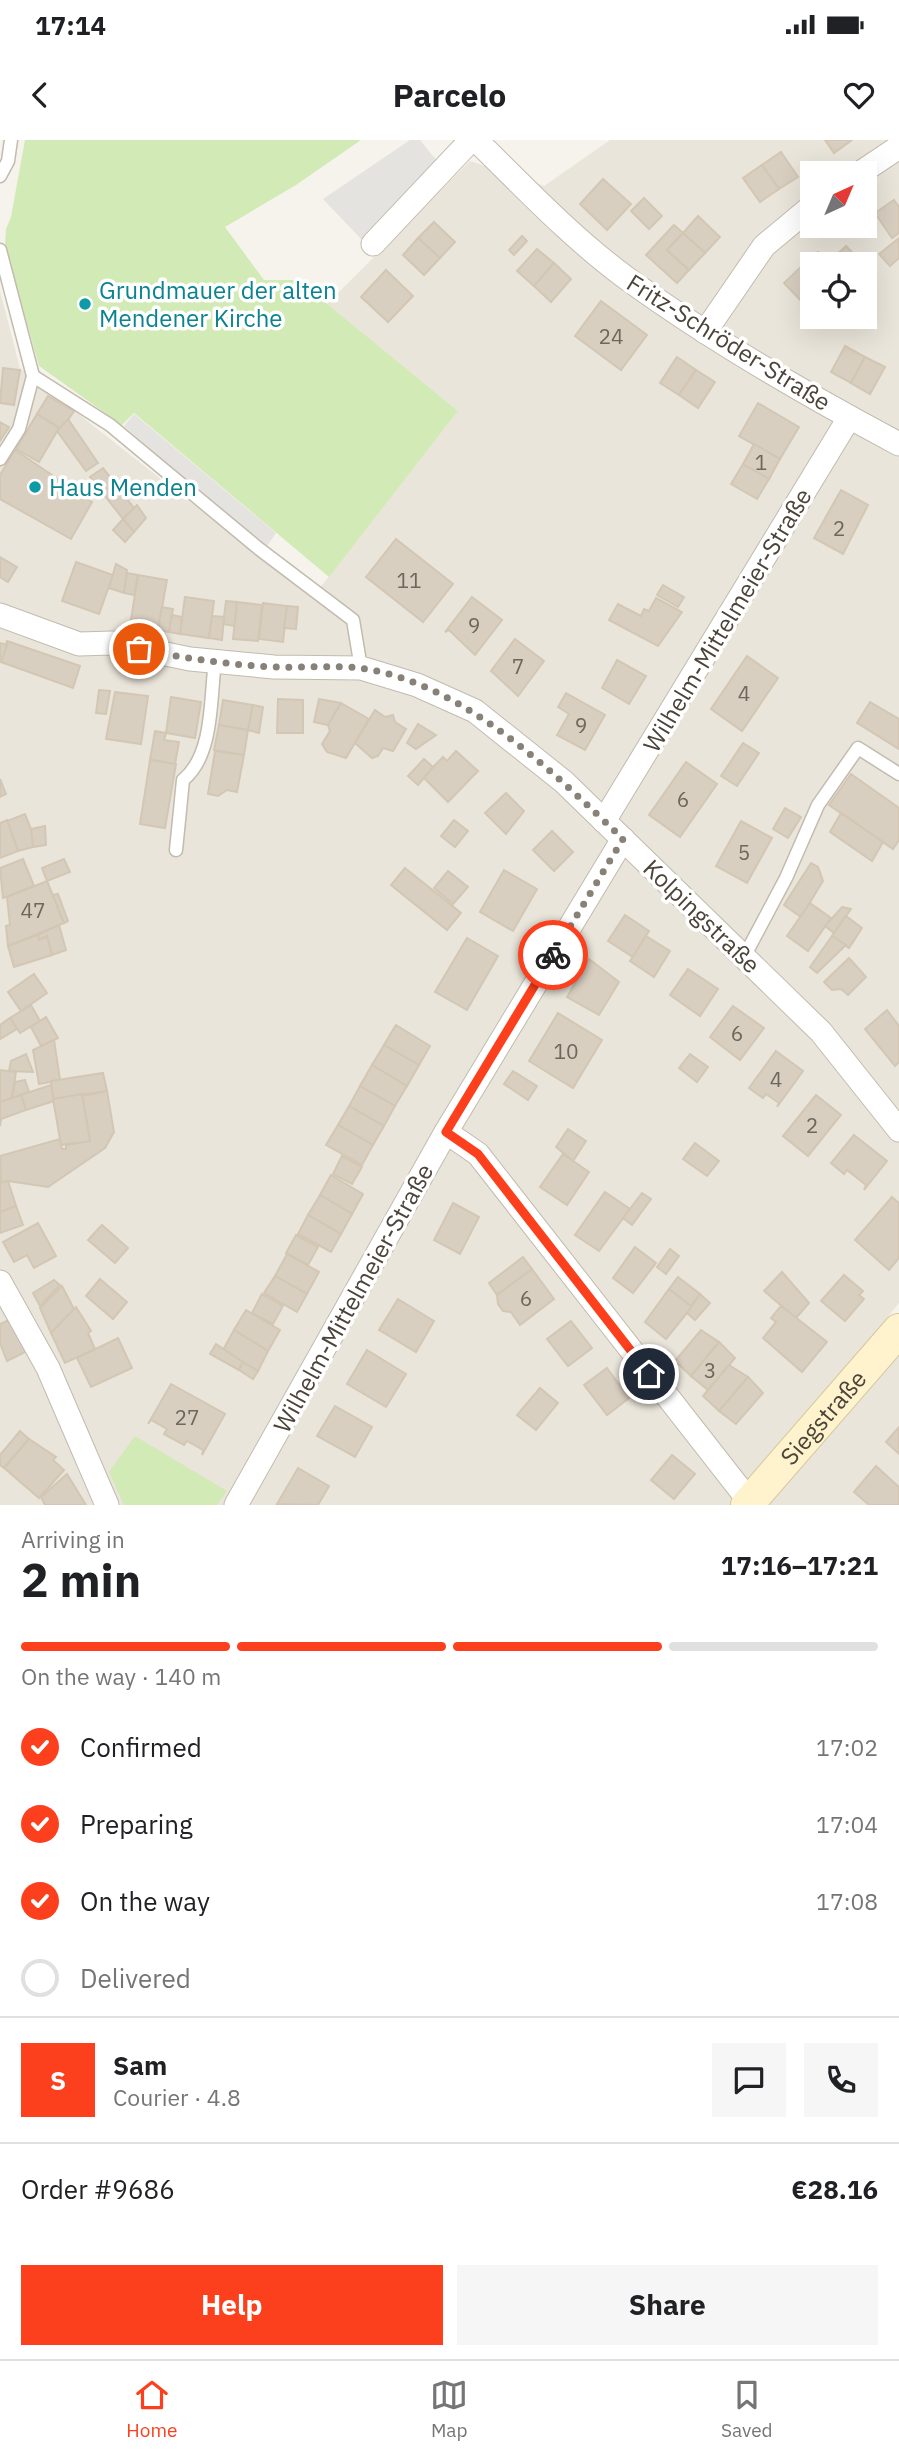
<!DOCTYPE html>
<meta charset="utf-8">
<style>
body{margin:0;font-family:"IBM Plex Sans",sans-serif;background:#f6f6f6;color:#202124;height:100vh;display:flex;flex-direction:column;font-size:26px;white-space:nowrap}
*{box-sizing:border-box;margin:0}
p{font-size:23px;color:#757577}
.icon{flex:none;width:38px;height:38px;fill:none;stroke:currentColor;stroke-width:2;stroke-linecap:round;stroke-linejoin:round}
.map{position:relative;height:1365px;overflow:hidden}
.drawer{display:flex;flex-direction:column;background:#fff;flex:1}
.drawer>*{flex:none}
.needle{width:46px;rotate:44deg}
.controls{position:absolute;left:800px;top:21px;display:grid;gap:14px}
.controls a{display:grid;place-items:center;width:77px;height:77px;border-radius:0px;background:#fff;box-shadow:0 7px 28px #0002;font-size:35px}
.pin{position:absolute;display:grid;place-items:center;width:60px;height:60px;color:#fff;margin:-30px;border:4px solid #fff;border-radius:50%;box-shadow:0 2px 7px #0007}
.courier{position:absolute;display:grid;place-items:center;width:70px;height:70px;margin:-35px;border:5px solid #fc3f1d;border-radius:50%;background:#fff;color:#222;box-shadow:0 2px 9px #0007}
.overview em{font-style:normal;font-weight:700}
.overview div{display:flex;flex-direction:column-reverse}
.overview{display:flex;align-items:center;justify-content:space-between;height:119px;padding:0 21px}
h1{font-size:46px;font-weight:700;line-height:52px}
.bar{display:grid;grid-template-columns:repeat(4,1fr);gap:10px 7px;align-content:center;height:84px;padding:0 21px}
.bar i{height:9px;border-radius:5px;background:#e0e0e0}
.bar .on{background:#fc3f1d}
.bar p{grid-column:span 4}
.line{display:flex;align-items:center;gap:18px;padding:0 21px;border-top:2px solid #e0e0e0}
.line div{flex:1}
.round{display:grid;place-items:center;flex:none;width:74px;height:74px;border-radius:0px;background:#f6f6f6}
ol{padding:0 21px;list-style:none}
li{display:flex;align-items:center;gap:21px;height:77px}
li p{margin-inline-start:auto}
li .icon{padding:7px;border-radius:50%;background:#fc3f1d;color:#fff;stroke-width:4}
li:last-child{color:#757577}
li i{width:38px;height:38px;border:4px solid #e0e0e0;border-radius:50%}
.cta{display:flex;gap:14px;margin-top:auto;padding:14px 21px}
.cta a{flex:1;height:80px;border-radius:0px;background:#fc3f1d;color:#fff;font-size:28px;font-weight:700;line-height:80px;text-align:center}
.cta a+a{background:#f6f6f6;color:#202124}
.status{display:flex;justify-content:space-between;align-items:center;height:49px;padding:0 35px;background:#fff;direction:ltr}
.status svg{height:19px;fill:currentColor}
header{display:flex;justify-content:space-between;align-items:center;height:91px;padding:0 21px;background:#fff;font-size:32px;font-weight:700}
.menu{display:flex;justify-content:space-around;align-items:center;height:98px;border-top:2px solid #e0e0e0;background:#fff;font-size:19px;color:#757577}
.menu a{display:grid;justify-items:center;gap:4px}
.menu .on{color:#fc3f1d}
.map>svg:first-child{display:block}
</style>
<div class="status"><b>17:14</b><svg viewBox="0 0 49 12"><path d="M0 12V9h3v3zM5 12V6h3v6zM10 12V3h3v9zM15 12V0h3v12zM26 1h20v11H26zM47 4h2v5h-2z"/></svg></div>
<header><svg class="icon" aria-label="back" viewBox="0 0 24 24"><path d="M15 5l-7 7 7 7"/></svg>Parcelo<svg class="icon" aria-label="heart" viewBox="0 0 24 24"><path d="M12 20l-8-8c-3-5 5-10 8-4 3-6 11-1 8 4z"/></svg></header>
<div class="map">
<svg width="899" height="1365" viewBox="0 0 899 1365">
<rect width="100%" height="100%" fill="#f6f3ec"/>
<!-- residential -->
<g fill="#eae5da" fill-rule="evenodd">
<path d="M610 0H899V1163L736 1365H0V151L20 228 312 458 458 271 327 164 470 21 544 46ZM812 33H864V86H812ZM812 124H864V177H812Z"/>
<path d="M899 1213V1365H761Z"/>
</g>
<!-- green -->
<g fill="#d2eab5">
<path d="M25 0H361L296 45 225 87 264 140H298L458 271 329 437 134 273 122 285 39 226 5 105 6 89 11 77Z"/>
<path d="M135 1296 227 1351 217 1365H124L109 1332Z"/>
</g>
<!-- parking -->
<g fill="#e5e3e0">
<path d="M410 0H420L437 21 362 100 323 59Z"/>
<path d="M134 274 276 393 265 409 124 286Z"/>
</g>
<!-- building -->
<g fill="#d8cfc1" stroke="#d3c7b4" stroke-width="2">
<path d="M825 0H852L834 13Z"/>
<path d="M781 12 798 37 779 49 762 25Z"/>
<path d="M762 25 779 49 760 62 743 38Z"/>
<path d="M603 39 631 64 607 90 580 64Z"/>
<path d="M644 58 662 76 649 89 631 71Z"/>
<path d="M894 60 899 67V93L892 98 875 73Z"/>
<path d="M698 76 720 97 705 113 683 93Z"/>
<path d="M434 82 455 102 440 118 418 98Z"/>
<path d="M674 85 683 93 667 110 689 130 677 143 646 115Z"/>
<path d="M683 93 705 113 689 130 667 110Z"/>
<path d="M522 96 527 101 514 115 509 110Z"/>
<path d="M418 98 440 118 424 135 403 115Z"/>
<path d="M899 98V118L890 126 879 114Z"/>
<path d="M846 106 863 124 829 122Z"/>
<path d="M537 109 554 123 534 146 517 131Z"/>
<path d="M818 112 830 124H812V139L801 127Z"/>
<path d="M554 123 571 139 551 162 534 146Z"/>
<path d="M801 127 812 139V158L805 165 784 143Z"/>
<path d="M386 130 413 156 388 182 361 157Z"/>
<path d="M601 161 647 195 621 230 575 196Z"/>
<path d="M845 206 865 217 851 243 831 232Z"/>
<path d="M677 217 696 230 679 255 660 243Z"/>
<path d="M865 217 885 227 870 254 851 243Z"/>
<path d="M3 228 20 230 14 265 0 263Z"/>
<path d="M696 230 715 242 698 268 679 255Z"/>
<path d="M48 256 74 271 62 289 37 274Z"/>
<path d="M758 263 799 287 780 319 739 296Z"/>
<path d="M37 274 59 288 39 322 16 309Z"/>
<path d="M68 279 98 323 86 331 57 291Z"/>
<path d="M0 282 9 287 0 301Z"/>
<path d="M754 304 780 319 769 339 743 324Z"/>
<path d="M15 310 92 362 71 399 0 359V335Z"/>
<path d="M743 324 769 339 757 359 731 344Z"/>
<path d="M103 328 134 368 123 379 90 337Z"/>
<path d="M841 350 868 365 843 414 814 398Z"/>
<path d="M137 365 146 378 134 392 123 379Z"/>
<path d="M123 379 134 392 125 402 113 390Z"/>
<path d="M396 399 453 444 423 482 366 437Z"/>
<path d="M0 417 17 427 8 442 0 437Z"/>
<path d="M76 422 113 435 99 474 62 461Z"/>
<path d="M116 424 127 430 124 453 109 448Z"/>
<path d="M127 433 138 435 134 455 124 453Z"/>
<path d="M138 435 167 440 158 490 130 486Z"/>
<path d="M663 445 684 457 678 467 657 455Z"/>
<path d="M185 457 214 461 209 498 180 494Z"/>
<path d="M472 457 502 480 475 515 449 490 445 492Z"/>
<path d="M656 458 682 472 658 506 609 480 618 464 641 476 644 469 649 471Z"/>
<path d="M226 461 237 462 235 486 223 484Z"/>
<path d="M237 462 262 465 258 501 233 499Z"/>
<path d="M263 463 287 466 283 502 259 499Z"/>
<path d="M287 466 298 467 296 489 284 488Z"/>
<path d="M162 467 173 469 169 492 158 490Z"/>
<path d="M172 475 182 477 180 494 169 492Z"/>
<path d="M212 476 224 477 222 500 209 498Z"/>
<path d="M515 499 544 521 518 556 491 531Z"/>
<path d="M7 501 80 526 73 548 1 522Z"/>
<path d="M0 503 7 505 1 522H0Z"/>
<path d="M747 516 778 538 742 591 711 569Z"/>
<path d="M617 520 646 536 629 564 602 548Z"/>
<path d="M99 550 110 551 106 574 96 573Z"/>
<path d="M115 552 148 556 141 604 106 599Z"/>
<path d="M566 553 605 575 585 610 557 595 569 574 558 567Z"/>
<path d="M171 557 201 562 195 598 166 593Z"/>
<path d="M278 559 303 560V593H277Z"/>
<path d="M319 559 341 563 328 585 314 582Z"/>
<path d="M223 560 253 565 248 590 219 585Z"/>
<path d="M870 562 899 579V609L857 583Z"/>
<path d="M341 563 369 579 346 618 327 612 322 604 330 591 328 585Z"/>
<path d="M253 565 263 567 259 593 248 590Z"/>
<path d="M375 570 385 577 393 575 395 582 406 589 393 611 383 608 378 616 372 618 355 603Z"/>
<path d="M418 584 436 595 416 609 407 603Z"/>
<path d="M219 585 248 590 244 615 214 610Z"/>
<path d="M155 591 166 593 164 600 179 602 175 624 150 620Z"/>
<path d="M743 603 759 613 737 646 721 636Z"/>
<path d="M215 611 244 615 237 652 227 650 218 656 208 654Z"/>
<path d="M456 611 478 631 448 662 423 637 443 617 447 621Z"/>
<path d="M424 619 433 627 418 645 408 636Z"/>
<path d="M150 620 176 624 165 688 140 684Z"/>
<path d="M686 622 717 644 680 697 649 675Z"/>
<path d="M851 634 899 668V700L893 709 829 665Z"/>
<path d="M0 639 6 654 0 657Z"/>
<path d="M506 653 524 671 506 694 485 673Z"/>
<path d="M785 668 801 677 788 698 773 689Z"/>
<path d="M841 673 883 702 872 721 830 692Z"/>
<path d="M25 674 33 694V707L18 711 7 681Z"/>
<path d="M7 680 18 711 0 718V683Z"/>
<path d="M454 680 468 691 455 707 441 696Z"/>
<path d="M741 681 772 698 747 743 716 726Z"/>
<path d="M45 686 46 705 33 707 31 689Z"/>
<path d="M552 691 573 712 554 731 533 710Z"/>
<path d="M23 719 34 746 3 758 0 728Z"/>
<path d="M64 719 70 732 47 741 42 728Z"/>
<path d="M811 723 818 727 823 741 801 777 784 765Z"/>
<path d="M405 728 461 773 447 790 391 745Z"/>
<path d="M504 730 537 749 513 791 480 772Z"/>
<path d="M448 731 468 747 453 764 434 748Z"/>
<path d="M47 741 64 783 8 806 6 786 10 785 7 757Z"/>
<path d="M58 754 68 781 64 783 53 755Z"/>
<path d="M810 763 831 778 808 811 787 796Z"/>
<path d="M842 767 851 769 834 793 825 786Z"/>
<path d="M625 775 649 791 633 817 608 801Z"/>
<path d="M846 776 862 788 849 808 832 796Z"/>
<path d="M59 785 66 810 52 815 47 796 39 800 38 795Z"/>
<path d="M38 795 39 800 47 796 52 815 14 827 8 806Z"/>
<path d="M646 796 670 811 654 837 630 821Z"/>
<path d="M832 796 846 805 817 833 810 827Z"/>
<path d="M467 798 498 816 467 870 435 852Z"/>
<path d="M849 818 866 837 848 855 841 849 832 850 824 842Z"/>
<path d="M589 819 619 842 599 875 567 857Z"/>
<path d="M688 829 718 849 700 876 670 855Z"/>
<path d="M34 834 47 853 21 871 8 852Z"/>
<path d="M31 865 40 881 20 893 10 878Z"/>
<path d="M733 866 764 888 740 920 710 897Z"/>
<path d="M887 870 899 886V922L895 926 865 889Z"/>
<path d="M558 873 602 900 573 948 529 921Z"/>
<path d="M46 877 58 898 41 906 31 887Z"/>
<path d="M10 878 17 889 0 899V885Z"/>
<path d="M396 885 430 906 419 925 384 905Z"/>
<path d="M54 900 60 940 39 944 33 910Z"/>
<path d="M384 905 419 925 407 946 372 925Z"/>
<path d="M776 911 803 931 777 967 779 963 766 954 763 958 749 948Z"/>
<path d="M26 914 33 932 9 931 11 921Z"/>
<path d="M690 914 708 927 697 942 679 928Z"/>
<path d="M372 925 407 946 395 966 360 946Z"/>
<path d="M0 930 16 932 12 958 0 962Z"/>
<path d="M513 931 537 946 528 960 504 944Z"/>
<path d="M103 933 107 951 53 959 51 941Z"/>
<path d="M25 940 29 952 12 958 15 942Z"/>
<path d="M51 945 54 961 26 970 21 955Z"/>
<path d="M360 946 395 966 384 986 349 966Z"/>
<path d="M107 951 114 992 105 1008 48 1047 8 1041 1 1043 0 1016 60 999 62 1009H66V1005L90 1001 82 956Z"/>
<path d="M82 954 90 1001 61 1005 53 959Z"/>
<path d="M21 955 26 970 1 979 0 986V962Z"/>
<path d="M816 955 841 975 808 1016 783 996Z"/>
<path d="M349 966 384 986 373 1005 338 985Z"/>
<path d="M338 985 373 1005 362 1025 326 1005Z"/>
<path d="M568 989 586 1001 573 1021 556 1007Z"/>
<path d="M854 995 887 1021 864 1050 866 1045 847 1030 844 1034 831 1023Z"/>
<path d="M695 1003 719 1021 707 1036 683 1019Z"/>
<path d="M563 1014 589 1032 567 1065 540 1047Z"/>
<path d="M342 1016 362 1027 352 1044 333 1034Z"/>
<path d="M331 1035 363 1054 352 1074 320 1055Z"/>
<path d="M8 1041 16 1066 0 1072V1043Z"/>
<path d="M605 1052 630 1069 599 1111 575 1095Z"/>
<path d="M642 1053 651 1059 632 1085 623 1078Z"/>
<path d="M320 1055 352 1074 341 1094 308 1075Z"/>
<path d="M892 1057 899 1063V1118L889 1130 855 1100Z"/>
<path d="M453 1063 479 1077 460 1114 434 1100Z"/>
<path d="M16 1066 23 1085 0 1093V1072Z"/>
<path d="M308 1075 341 1094 331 1112 298 1094Z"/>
<path d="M38 1083 56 1116 34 1128 27 1115 14 1122 3 1102Z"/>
<path d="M102 1085 128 1108 115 1123 88 1100Z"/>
<path d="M296 1095 318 1107 308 1125 286 1113Z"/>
<path d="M635 1107 656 1123 633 1153 613 1138Z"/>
<path d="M670 1109 679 1116 666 1134 657 1127Z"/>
<path d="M287 1114 319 1132 307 1154 275 1136Z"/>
<path d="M523 1117 532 1129 497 1155 489 1143Z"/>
<path d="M532 1129 554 1159 520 1185 511 1172 503 1171 498 1164 497 1155Z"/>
<path d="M782 1132 809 1163 796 1178 764 1151Z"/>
<path d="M844 1135 863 1151 859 1155 864 1159 845 1181 821 1161Z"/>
<path d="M275 1136 307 1154 297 1172 264 1153Z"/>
<path d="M678 1137 700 1154 691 1166 669 1149Z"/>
<path d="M100 1139 127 1162 113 1179 86 1156Z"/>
<path d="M54 1140 60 1145 40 1166 33 1153Z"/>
<path d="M62 1146 74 1169 51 1193 40 1168Z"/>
<path d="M669 1149 692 1167 666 1199 645 1182Z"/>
<path d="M262 1154 283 1166 273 1184 252 1173Z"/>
<path d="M700 1154 710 1163 695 1180 687 1173Z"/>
<path d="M398 1159 434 1181 416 1212 379 1190Z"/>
<path d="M781 1166 827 1202 802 1232 763 1198 776 1182 771 1178Z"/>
<path d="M76 1167 91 1191 88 1193 95 1209 65 1223 51 1193Z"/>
<path d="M246 1170 280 1190 268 1211 234 1190Z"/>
<path d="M11 1179 27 1211 7 1221 0 1203V1184Z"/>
<path d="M571 1181 592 1208 568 1226 547 1199Z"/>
<path d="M234 1190 268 1211 258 1231 223 1210Z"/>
<path d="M701 1190 719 1202 691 1236 675 1221Z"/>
<path d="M118 1198 132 1228 91 1247 77 1218Z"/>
<path d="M719 1202 735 1218 708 1250 691 1236Z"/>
<path d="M216 1204 243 1222 239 1230 210 1214Z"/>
<path d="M367 1210 406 1234 386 1267 347 1244Z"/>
<path d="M243 1222 258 1231 253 1239 239 1230Z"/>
<path d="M729 1225 748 1237 719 1271 703 1256Z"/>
<path d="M607 1228 629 1258 607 1275 584 1245Z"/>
<path d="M748 1237 763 1253 736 1284 719 1271Z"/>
<path d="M171 1244 225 1274 202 1315 203 1310 187 1301 184 1305 164 1294 167 1289 151 1280 148 1284Z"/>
<path d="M540 1248 558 1263 536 1290 517 1275Z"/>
<path d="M335 1266 372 1287 355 1317 317 1296Z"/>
<path d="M899 1287V1314L886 1302Z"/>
<path d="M20 1291 29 1299 4 1328 0 1325V1315Z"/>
<path d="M29 1299 56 1317 53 1320 64 1330 39 1358 4 1328Z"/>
<path d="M672 1315 695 1334 674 1359 651 1340Z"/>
<path d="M876 1326 899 1347V1365H869L854 1352Z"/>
<path d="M298 1328 329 1346 318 1365 277 1364Z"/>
<path d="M67 1334 86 1365H45L41 1357Z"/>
</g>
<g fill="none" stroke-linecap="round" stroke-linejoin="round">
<!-- lane casing -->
<g stroke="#c2bbae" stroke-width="15">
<g id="lane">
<path d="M0 36 8 21 11 0"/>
<path d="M0 110 33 236 19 289 0 319"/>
<path d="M33 236 110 285 258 408 353 480 361 528"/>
<path d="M176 710 183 640C214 615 210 558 215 521"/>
<path d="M744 817 786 738 818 665 858 608 899 634"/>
</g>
</g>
<!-- street casing -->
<g stroke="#c2bbae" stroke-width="25">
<g id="street">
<path d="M476 0C524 47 571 97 625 137 711 200 805 254 899 304"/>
<path d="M860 33 899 7"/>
<path d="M373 104 471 0"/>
<path d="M705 192 764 106 812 66"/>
<path d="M0 475 79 504 113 503 190 519 274 527 361 528 417 545 475 571 564 642 821 892 899 990"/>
<path d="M604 681 849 278"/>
<path d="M446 992 478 1014 750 1362"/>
<path d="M0 1142 48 1228 107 1365"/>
<path d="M236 1365 446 992 623 699"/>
</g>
</g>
<!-- secondary casing -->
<g stroke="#d6c79b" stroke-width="34">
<g id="secondary">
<path id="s1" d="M747 1365 899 1190"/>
</g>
</g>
<!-- lane -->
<use href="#lane" stroke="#fff" stroke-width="12"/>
<!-- street -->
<use href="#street" stroke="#fff" stroke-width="23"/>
<!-- secondary -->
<use href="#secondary" stroke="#fff3cd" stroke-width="32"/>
</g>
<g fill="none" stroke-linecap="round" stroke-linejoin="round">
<!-- done -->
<path stroke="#878178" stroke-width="7" stroke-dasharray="0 12.6" d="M139 509C184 518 229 525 275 527 303 528 333 525 360 528 462 542 552 631 623 699L553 815"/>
<!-- route -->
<path stroke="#fc3f1d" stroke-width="9" d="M553 815 446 992 478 1014 649 1234"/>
</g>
<!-- markers -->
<g fill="#0f9aa8" stroke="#fff" stroke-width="2.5">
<circle cx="85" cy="164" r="7"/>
<circle cx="35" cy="347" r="7"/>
</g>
<g text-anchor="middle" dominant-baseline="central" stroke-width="7" stroke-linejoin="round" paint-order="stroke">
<!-- number labels -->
<g font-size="21" fill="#6e675b">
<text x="611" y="196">24</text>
<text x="761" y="322">1</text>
<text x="839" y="388">2</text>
<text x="409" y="440">11</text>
<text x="474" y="485">9</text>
<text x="518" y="526">7</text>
<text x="744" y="553">4</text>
<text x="581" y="585">9</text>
<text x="683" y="659">6</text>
<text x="744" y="712">5</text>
<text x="33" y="770">47</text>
<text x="737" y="893">6</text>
<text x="566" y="911">10</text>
<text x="776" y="939">4</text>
<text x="812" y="985">2</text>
<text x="526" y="1158">6</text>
<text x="710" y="1230">3</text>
<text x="187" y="1277">27</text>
</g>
<!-- culture labels -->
<g font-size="24" fill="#0d838f" stroke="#fff" text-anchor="start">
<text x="99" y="150">Grundmauer der alten<tspan x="99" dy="28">Mendener Kirche</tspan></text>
<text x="49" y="347">Haus Menden</text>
</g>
<!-- street labels -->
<g font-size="24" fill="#4b4439" stroke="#fff">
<text transform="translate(729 202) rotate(32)">Fritz-Schröder-Straße</text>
<text transform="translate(727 480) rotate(-59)">Wilhelm-Mittelmeier-Straße</text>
<text transform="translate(702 776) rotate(44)">Kolpingstraße</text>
<text transform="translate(353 1158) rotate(-61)">Wilhelm-Mittelmeier-Straße</text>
<text stroke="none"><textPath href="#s1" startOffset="116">Siegstraße</textPath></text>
</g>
</g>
</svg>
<div class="controls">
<a><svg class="needle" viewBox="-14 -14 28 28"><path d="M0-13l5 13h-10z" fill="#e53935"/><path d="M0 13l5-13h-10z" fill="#757577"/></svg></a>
<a><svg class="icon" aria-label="locate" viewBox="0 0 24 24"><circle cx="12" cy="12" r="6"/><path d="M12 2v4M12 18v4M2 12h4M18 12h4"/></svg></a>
</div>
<div class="pin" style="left:139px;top:509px;background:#ea580c"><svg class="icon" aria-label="bag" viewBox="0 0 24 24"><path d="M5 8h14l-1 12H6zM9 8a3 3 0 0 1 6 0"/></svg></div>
<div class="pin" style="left:649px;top:1234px;background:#1f2937"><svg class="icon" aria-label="home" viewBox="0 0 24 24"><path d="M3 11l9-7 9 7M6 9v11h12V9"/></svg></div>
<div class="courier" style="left:553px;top:815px"><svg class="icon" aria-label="bike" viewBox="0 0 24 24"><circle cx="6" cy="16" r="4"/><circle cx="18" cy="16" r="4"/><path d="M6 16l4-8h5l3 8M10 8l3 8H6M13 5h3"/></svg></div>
</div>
<section class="drawer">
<div class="overview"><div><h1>2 min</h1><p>Arriving in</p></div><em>17:16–17:21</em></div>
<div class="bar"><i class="on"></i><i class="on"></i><i class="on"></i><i></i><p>On the way · 140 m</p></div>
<ol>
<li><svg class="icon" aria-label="check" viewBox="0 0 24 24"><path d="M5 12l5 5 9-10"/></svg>Confirmed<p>17:02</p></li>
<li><svg class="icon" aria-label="check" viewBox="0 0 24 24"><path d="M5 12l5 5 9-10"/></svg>Preparing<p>17:04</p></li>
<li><svg class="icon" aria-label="check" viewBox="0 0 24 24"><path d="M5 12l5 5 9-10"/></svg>On the way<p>17:08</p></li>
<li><i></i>Delivered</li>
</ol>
<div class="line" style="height:126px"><b class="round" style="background:#fc3f1d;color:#fff">S</b><div><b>Sam</b><p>Courier · 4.8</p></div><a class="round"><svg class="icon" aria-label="chat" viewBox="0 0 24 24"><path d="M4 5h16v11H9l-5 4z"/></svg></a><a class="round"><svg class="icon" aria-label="phone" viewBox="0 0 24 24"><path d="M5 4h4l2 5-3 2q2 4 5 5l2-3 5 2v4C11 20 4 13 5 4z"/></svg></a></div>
<div class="line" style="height:91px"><div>Order #9686</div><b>€28.16</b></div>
<div class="cta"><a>Help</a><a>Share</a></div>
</section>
<nav class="menu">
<a class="on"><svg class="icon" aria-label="home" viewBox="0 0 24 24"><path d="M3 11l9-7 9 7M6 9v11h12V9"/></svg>Home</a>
<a><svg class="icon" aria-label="map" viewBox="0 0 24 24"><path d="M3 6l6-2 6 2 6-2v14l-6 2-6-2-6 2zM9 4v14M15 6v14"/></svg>Map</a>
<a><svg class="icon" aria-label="saved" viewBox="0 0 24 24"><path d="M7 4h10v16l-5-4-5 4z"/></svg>Saved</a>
</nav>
